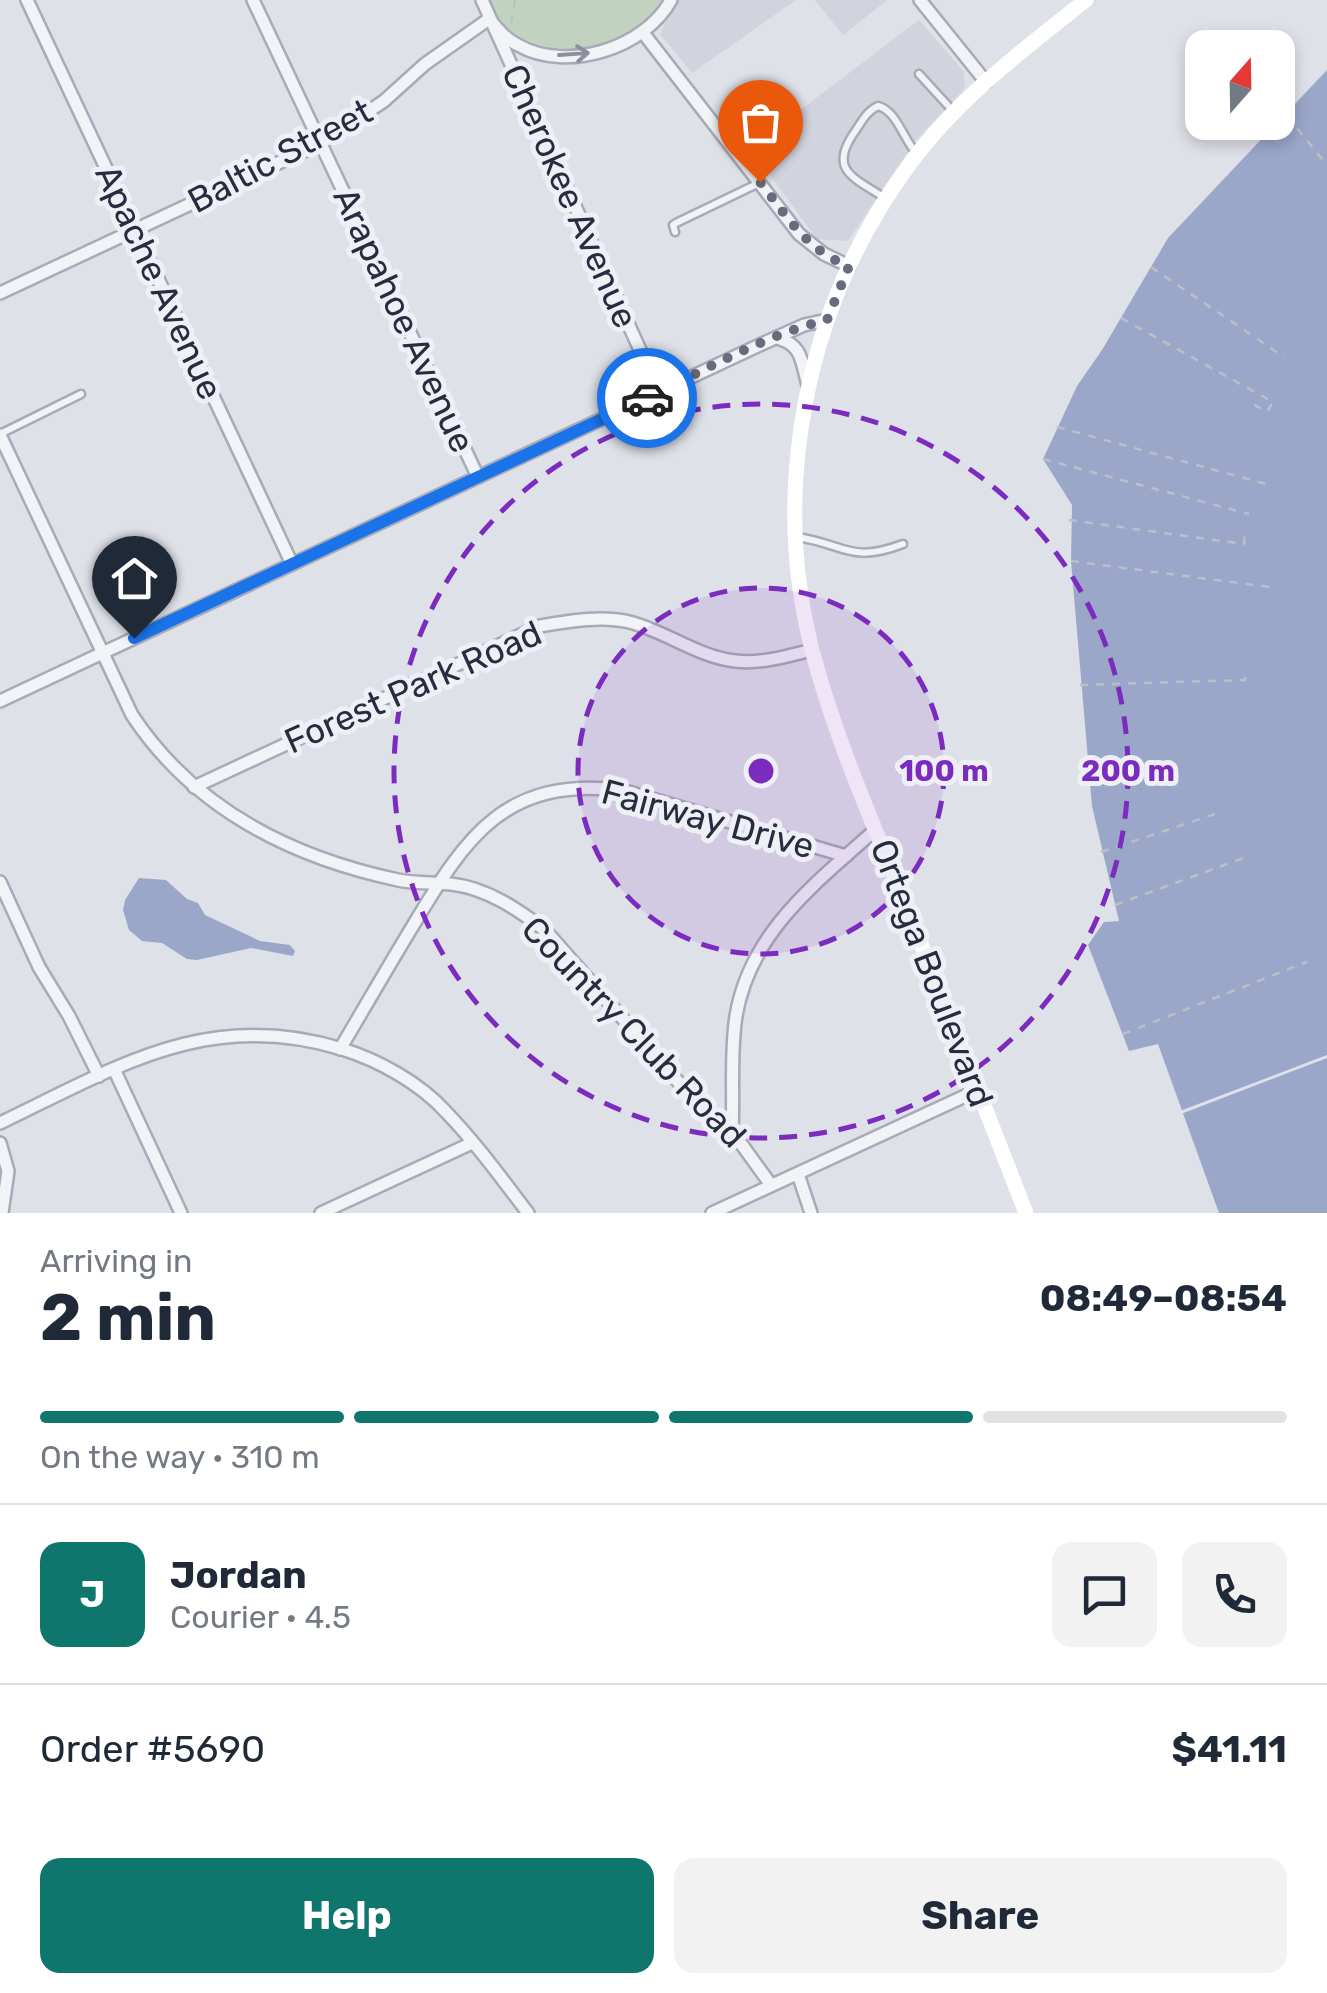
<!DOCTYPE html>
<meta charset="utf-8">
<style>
body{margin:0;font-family:Rubik,sans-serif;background:#f2f2f3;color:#1f2937;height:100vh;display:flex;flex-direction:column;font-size:38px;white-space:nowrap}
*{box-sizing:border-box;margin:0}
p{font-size:32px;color:#747a83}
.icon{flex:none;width:55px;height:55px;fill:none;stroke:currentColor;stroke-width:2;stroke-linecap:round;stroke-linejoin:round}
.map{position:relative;height:1213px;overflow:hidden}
.sheet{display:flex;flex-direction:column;background:#fff;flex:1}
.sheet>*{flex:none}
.needle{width:65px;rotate:20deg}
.fabs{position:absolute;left:1185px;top:30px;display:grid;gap:20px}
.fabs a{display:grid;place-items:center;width:110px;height:110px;border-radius:20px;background:#fff;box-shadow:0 5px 15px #0003;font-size:50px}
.pin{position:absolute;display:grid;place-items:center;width:85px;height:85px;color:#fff;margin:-102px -42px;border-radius:50% 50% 50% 0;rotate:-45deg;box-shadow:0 0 10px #0007}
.pin .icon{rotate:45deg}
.courier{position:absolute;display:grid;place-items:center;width:100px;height:100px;margin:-50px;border:8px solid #1a73e8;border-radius:50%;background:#fff;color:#222;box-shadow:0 2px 12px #0007}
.headline em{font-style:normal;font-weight:700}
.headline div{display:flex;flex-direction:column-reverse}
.headline{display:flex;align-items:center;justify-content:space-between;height:170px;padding:0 40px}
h1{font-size:65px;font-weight:700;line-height:75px}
.bar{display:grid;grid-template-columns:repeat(4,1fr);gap:15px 10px;align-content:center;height:120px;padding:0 40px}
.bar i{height:12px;border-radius:8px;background:#e0e1e3}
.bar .active{background:#0f766e}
.bar p{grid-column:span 4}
.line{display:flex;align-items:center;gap:25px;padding:0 40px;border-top:2px solid #e0e1e3}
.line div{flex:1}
.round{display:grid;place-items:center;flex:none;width:105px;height:105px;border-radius:20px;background:#f2f2f3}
.primary-button{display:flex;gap:20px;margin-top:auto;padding:20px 40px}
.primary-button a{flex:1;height:115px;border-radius:20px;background:#0f766e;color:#fff;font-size:40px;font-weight:700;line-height:115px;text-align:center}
.primary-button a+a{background:#f2f2f3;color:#1f2937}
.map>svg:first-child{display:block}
</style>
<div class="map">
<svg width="1327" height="1213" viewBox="0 0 1327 1213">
<rect width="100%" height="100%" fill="#dfe1e8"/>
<!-- built -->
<g fill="#d1d3dd">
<path d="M677 0H796L692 73 660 34Z"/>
<path d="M815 0H887L843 35Z"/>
<path d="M919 20 964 72 965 88 916 140 848 241 817 239 750 148Z"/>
</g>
<!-- green -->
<path fill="#c1d2c0" d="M484 0H664C629 63 518 68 484 0Z"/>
<!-- water -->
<g fill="#9aa7c9">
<path d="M1327 70V1213H1219L1158 1044 1129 1051 1088 945 1104 922 1119 921 1092 806 1071 561 1072 505 1043 459 1077 386 1102 350 1168 238Z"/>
<path d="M139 878 166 880 187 899 198 903 205 915 260 941 290 945 295 951 293 956 251 948 197 960 187 959 162 943 142 941 129 930 123 910 125 900Z"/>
</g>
<!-- pier -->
<path fill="#dfe1e8" d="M1327 1055V1058L1181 1114 1180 1111Z"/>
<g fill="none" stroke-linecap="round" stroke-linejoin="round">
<!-- service casing -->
<g stroke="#a8abb6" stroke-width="11">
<g id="service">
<path d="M919 74 952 110"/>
<path d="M885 198C853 177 827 170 856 130 862 121 867 111 878 106 897 111 903 139 917 154"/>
<path d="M675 232 673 225 676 223 759 183"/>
<path d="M0 434 81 394"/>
<path d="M797 537C845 544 850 564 903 544"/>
</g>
</g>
<!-- minor casing -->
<g stroke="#a8abb6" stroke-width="16">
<g id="minor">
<path d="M27 0 292 564"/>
<path d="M253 0 478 477"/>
<path d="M482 0 659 392"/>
<path d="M920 0 986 82"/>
<path d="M644 34 799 234 824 254 849 266"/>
<path d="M0 293 321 143 384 101 425 64 489 19C498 29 505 39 518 45 567 73 645 48 671 0"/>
<path d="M777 338C803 345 801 361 808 385"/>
<path d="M0 435 132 715C194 809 290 857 398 880 417 884 433 882 451 884 487 888 519 910 546 931L681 1085 732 1131 771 1185"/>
<path d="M0 701 764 343 804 325 827 320"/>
<path d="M194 787 540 626C570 621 604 615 633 623 668 633 699 657 735 661 762 664 787 656 812 650"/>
<path d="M0 882 39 967 69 1016 99 1076"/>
<path d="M340 1049C365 1007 389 965 414 924 467 835 506 777 621 790L846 856"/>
<path d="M114 1069 181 1213"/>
<path d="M0 1123C117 1067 208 1008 342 1049 378 1060 420 1083 446 1112 476 1143 502 1179 528 1213"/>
<path d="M732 1131C734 1093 730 1054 736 1016 750 932 816 883 875 830"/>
<path d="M0 1143 8 1171 2 1213"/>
<path d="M798 1174 811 1213"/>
<path d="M321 1213 472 1143"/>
<path d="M712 1213 978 1090"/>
</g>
</g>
<!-- path -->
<g stroke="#bdbfc7" stroke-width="2.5" stroke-dasharray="8 8" stroke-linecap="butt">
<path d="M511 23 515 0"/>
<path d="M1326 70 1327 72"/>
<path d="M1287 116 1327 165"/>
<path d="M1151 267 1284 357"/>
<path d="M1121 318 1273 402 1267 412 1251 403"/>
<path d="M1057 427 1270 485"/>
<path d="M1043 459 1249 514"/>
<path d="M1069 520 1244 544 1245 534"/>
<path d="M1071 561 1277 588"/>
<path d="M1080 685 1245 680V671"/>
<path d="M1101 852 1215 814"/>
<path d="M1115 905 1249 856"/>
<path d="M1123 1034 1307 962"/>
</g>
<!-- service -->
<use href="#service" stroke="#f2f3f7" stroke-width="6"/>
<!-- minor -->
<use href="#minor" stroke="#f2f3f7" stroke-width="11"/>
<!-- secondary -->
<path stroke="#fff" stroke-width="15" d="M1026 1213C985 1107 944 1001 902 895 871 819 837 741 815 661 768 492 805 306 909 165 957 99 1023 50 1086 0"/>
</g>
<!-- one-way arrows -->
<defs><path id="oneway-shaft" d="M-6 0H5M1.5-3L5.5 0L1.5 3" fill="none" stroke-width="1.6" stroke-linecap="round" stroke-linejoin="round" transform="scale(2.5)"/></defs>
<use stroke="#8d909c" href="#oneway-shaft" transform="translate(574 54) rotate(-4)"/>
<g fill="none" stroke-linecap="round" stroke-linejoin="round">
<!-- done -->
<path stroke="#686b7b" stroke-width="10" stroke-dasharray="0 18" d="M647 398C705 370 765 335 827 320L849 266C807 251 787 216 760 182"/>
<!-- route -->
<path stroke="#1a73e8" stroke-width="12" d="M134 638 647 398"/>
</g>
<!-- distance rings -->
<circle cx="761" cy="771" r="183" fill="#7b2cbf" fill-opacity=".12"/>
<g fill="none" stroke="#7b2cbf" stroke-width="5" stroke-dasharray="18 12">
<circle cx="761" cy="771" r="183"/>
<circle cx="761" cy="771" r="367"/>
</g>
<g text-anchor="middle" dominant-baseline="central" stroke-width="10" stroke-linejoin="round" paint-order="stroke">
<!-- street labels -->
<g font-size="35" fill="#282c40" stroke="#eff0f6">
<text transform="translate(280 156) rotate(-28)">Baltic Street</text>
<text transform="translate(570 196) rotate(66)">Cherokee Avenue</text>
<text transform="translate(159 282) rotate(65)">Apache Avenue</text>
<text transform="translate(404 320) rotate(65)">Arapahoe Avenue</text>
<text transform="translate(413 687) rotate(-24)">Forest Park Road</text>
<text transform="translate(708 819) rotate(15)">Fairway Drive</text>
<text transform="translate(932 973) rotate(69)">Ortega Boulevard</text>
<text transform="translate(634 1032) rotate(46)">Country Club Road</text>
</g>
</g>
<circle cx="761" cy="771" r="15" fill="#7b2cbf" stroke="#eff0f6" stroke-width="5"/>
<g font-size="30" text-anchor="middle" font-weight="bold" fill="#7b2cbf" stroke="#eff0f6" stroke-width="10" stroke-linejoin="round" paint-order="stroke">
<text x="944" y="781">100 m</text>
<text x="1128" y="781">200 m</text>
</g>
</svg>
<div class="fabs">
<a><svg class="needle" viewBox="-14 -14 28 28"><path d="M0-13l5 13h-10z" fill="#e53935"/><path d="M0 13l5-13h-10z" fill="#747a83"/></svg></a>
</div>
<div class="pin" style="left:760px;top:182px;background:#ea580c"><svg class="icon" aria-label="bag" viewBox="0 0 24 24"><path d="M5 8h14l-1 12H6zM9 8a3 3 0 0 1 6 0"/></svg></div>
<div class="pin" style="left:134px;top:638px;background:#1f2937"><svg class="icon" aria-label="home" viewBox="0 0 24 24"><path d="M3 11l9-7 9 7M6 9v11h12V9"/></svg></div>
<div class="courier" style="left:647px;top:398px"><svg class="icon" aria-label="car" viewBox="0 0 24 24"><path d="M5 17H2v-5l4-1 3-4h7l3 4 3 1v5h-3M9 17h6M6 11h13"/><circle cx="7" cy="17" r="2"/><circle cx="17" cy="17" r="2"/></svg></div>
</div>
<section class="sheet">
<div class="headline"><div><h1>2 min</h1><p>Arriving in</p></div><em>08:49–08:54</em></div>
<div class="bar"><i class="active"></i><i class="active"></i><i class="active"></i><i></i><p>On the way · 310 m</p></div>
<div class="line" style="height:180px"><b class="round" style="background:#0f766e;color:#fff">J</b><div><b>Jordan</b><p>Courier · 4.5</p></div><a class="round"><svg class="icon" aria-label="chat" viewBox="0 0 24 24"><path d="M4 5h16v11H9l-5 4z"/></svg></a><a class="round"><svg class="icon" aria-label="phone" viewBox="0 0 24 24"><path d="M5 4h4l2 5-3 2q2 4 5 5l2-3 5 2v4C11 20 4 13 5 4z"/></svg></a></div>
<div class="line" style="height:130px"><div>Order #5690</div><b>$41.11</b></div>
<div class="primary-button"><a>Help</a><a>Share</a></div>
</section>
